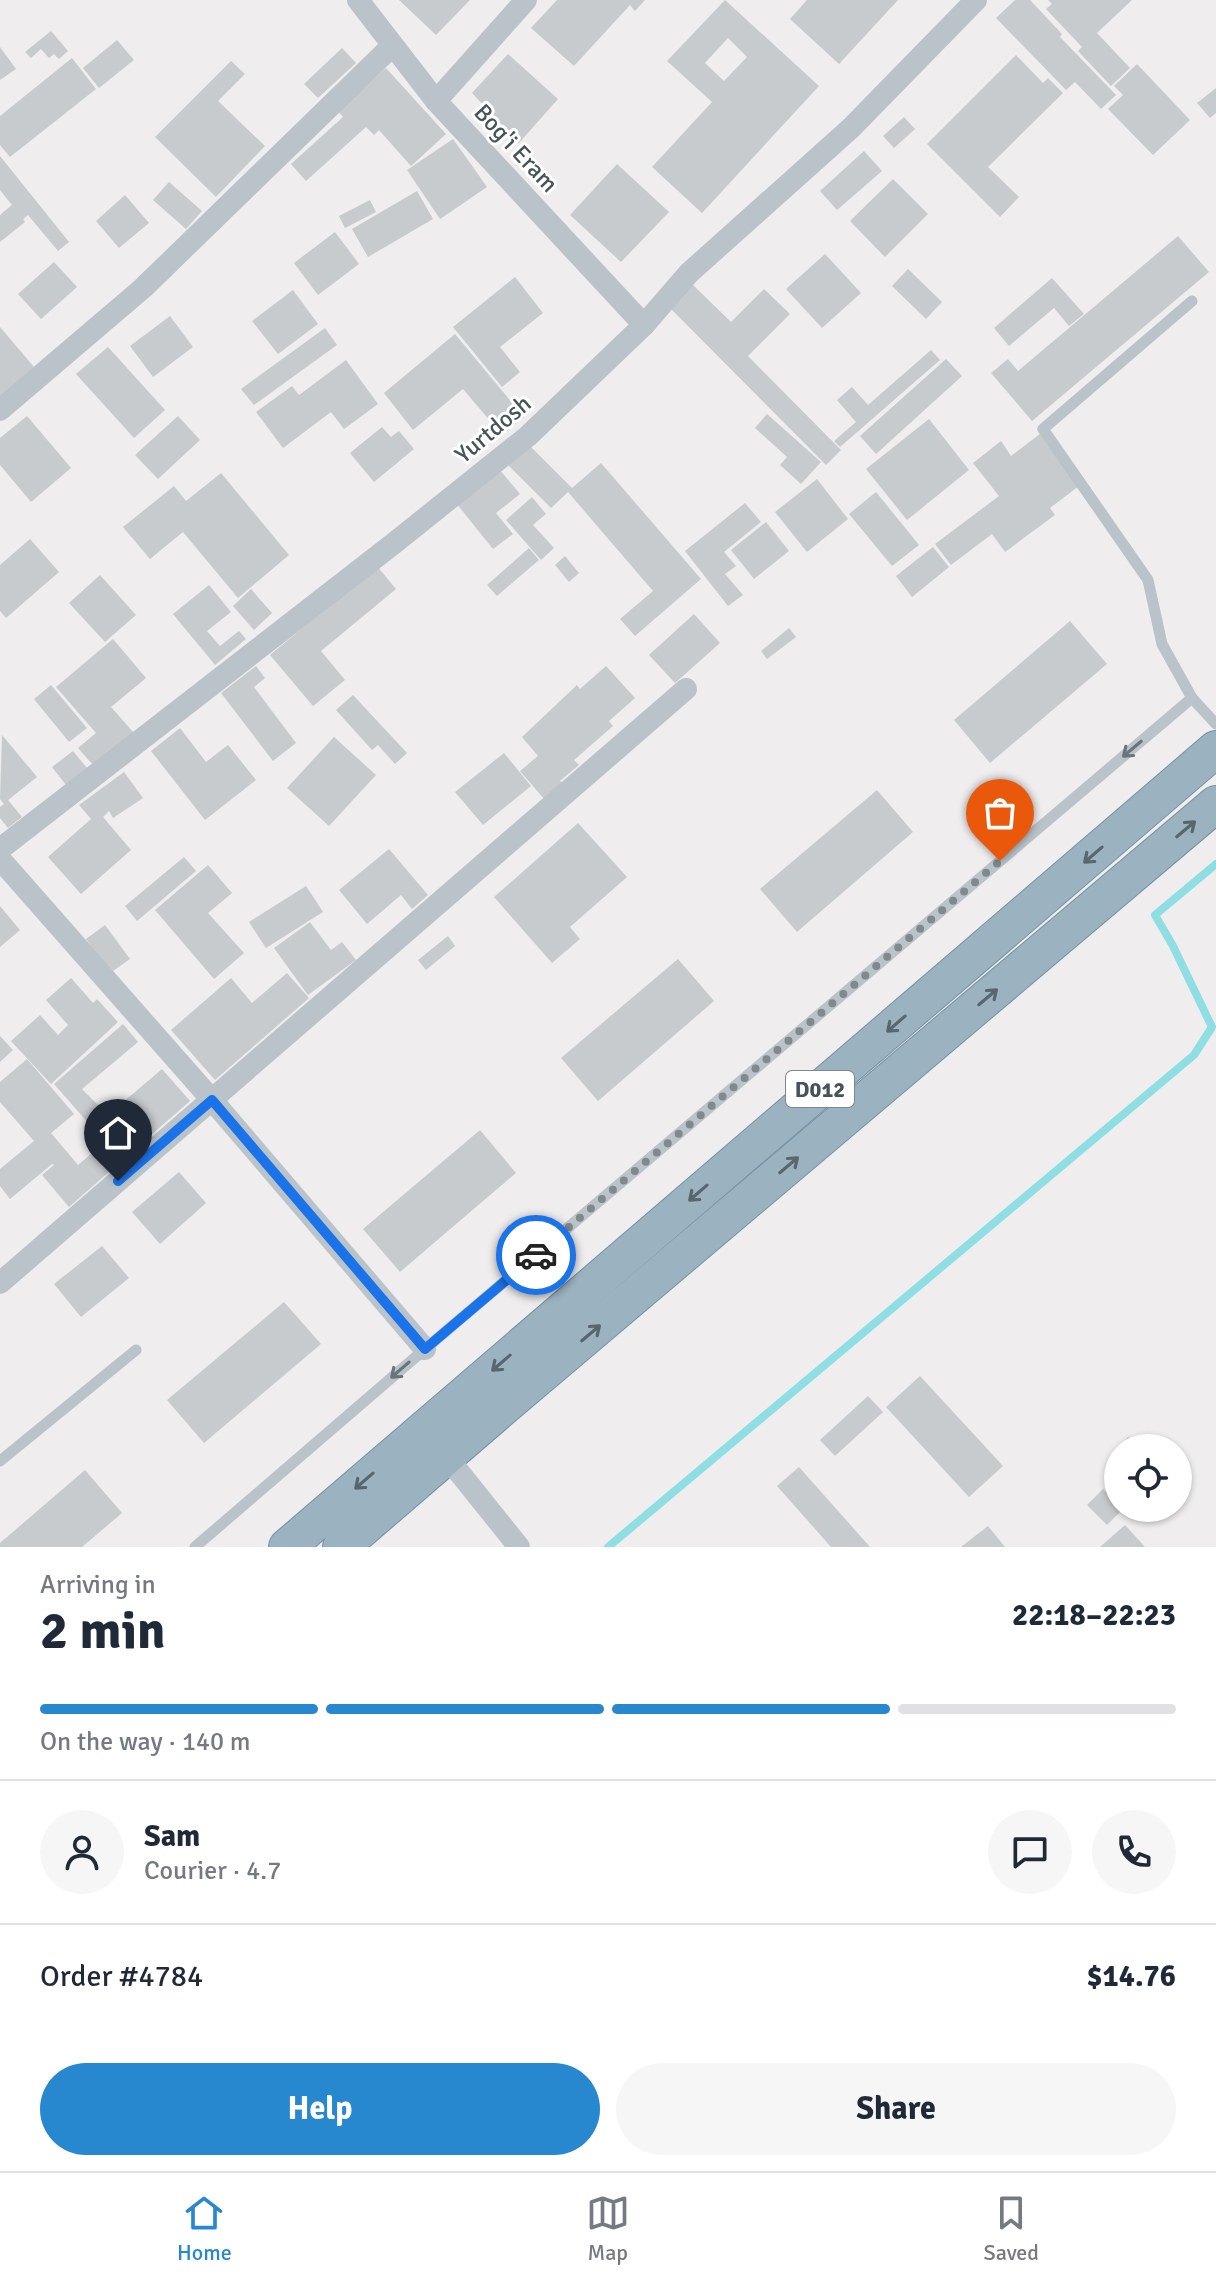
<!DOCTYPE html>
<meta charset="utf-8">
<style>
body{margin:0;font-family:Signika,sans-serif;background:#f6f6f7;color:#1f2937;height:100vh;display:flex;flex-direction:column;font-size:30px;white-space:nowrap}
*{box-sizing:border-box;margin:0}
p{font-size:26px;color:#747a83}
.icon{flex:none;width:44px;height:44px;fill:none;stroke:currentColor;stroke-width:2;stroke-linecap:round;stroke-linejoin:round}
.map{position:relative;height:1547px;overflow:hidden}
.drawer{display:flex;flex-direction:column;background:#fff;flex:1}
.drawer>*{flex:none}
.buttons{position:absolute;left:1104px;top:1434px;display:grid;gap:16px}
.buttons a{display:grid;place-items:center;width:88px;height:88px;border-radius:50%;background:#fff;box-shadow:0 2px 6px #0004;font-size:40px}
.pin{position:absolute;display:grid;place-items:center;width:68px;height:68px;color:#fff;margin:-82px -34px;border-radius:50% 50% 50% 0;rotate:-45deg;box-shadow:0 0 8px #0007}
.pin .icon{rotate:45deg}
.courier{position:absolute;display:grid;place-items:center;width:80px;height:80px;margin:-40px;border:6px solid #1a73e8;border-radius:50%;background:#fff;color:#222;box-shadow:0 2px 10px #0007}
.headline em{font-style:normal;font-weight:800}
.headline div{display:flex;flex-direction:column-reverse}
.headline{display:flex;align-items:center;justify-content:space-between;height:136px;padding:0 40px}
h1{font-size:52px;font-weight:800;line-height:60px}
.bar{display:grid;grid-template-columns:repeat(4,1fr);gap:12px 8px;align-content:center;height:96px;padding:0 40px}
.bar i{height:10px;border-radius:6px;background:#e0e1e3}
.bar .on{background:#2788cf}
.bar p{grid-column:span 4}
.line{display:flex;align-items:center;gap:20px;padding:0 40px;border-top:2px solid #e0e1e3}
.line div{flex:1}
.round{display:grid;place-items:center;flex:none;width:84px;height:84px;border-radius:42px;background:#f6f6f7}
.action{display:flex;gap:16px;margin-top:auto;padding:16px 40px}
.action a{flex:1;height:92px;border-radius:48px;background:#2788cf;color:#fff;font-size:32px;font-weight:800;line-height:92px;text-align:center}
.action a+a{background:#f6f6f7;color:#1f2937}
.tabs{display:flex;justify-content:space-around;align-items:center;height:112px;border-top:2px solid #e0e1e3;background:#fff;font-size:22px;color:#747a83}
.tabs a{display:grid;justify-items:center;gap:4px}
.tabs .on{color:#2788cf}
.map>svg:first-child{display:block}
</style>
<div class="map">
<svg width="1216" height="1547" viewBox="0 0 1216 1547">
<rect width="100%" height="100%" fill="#efeded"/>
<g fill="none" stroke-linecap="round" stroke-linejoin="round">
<!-- stream -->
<path stroke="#8edee4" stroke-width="8" d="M608 1547 1194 1055 1212 1027 1173 946 1155 915 1216 864"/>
</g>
<!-- building -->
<g fill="#c7cbce" fill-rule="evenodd">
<path d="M399 0H470L436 35Z"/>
<path d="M557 0H645L635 11 630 5 574 66 531 28Z"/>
<path d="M725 0 819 86 702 213 652 167 712 102 667 61ZM728 38 747 57 724 81 705 63Z"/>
<path d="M807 0H898L839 64 790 19Z"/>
<path d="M1015 0H1030L1062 34 1060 37 1116 95 1101 109 1075 82 1066 90 996 18Z"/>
<path d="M1048 0H1132L1097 33 1130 68 1111 86 1078 51 1082 47 1046 9 1052 4Z"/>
<path d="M51 31 68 51 59 59 54 54 49 58 41 49 31 58 25 52Z"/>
<path d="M117 40 134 60 99 88 83 68Z"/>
<path d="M0 47 16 69 0 80Z"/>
<path d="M342 48 356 63 318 98 304 84Z"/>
<path d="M508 54 558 99 519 143 472 93Z"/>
<path d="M1016 55 1043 83 1048 78 1063 93 988 167 1019 197 1000 217 927 144Z"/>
<path d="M72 58 96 89 10 157 0 145V116Z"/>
<path d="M231 61 245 74 218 101 265 146 216 197 155 137Z"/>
<path d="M1137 64 1190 120 1153 155 1108 109 1123 95 1114 86Z"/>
<path d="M386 68 446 134 411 166 379 130 374 135 366 127 306 181 291 164 343 117 338 111Z"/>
<path d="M1216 88V113L1210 118 1197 103Z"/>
<path d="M904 117 915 129 894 148 883 136Z"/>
<path d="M453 139 487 187 440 219 407 170Z"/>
<path d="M864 151 882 171 837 210 820 191Z"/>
<path d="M0 156 69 242 58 251 28 215 23 219 25 222 0 242V215L12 205 0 190Z"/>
<path d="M617 164 669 212 621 262 570 215Z"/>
<path d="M893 179 928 214 885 257 850 221Z"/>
<path d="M169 182 202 211 186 229 153 200Z"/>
<path d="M417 191 433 219 368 257 352 229Z"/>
<path d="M125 195 149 223 119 248 96 221Z"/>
<path d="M370 200 376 212 345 228 339 216Z"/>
<path d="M335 232 359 264 318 295 294 263Z"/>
<path d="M1178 236 1209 272 1032 421 991 373 1008 359 1018 371Z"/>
<path d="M825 254 861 293 822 328 786 289Z"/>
<path d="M54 262 77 287 41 319 18 294Z"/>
<path d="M908 269 942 302 926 319 892 286Z"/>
<path d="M515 277 543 313 500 347 520 372 502 387 453 327Z"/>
<path d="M1052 278 1084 314 1069 326 1054 308 1009 346 994 328Z"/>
<path d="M693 285 731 322 764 289 790 314 748 356 841 450 826 465 670 308Z"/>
<path d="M293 290 318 324 278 354 252 321Z"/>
<path d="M170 316 193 347 153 377 130 346Z"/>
<path d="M0 327 34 367 0 396Z"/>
<path d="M325 328 337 345 254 405 241 389Z"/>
<path d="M455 334 524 417 502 435 463 389 413 430 384 393Z"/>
<path d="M108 347 165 410 134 438 76 374Z"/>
<path d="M931 350 940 360 840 447 834 441 856 422 837 400 852 387 868 405Z"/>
<path d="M946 359 962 376 876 454 860 436Z"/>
<path d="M346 360 378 404 344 429 331 412 283 448 256 412 292 386 299 395Z"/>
<path d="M767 414 821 462 801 484 780 465 787 457 755 428Z"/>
<path d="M27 416 71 468 31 502 0 465V438Z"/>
<path d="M178 416 200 440 158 479 135 455Z"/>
<path d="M929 419 969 470 907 520 866 469Z"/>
<path d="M382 427 391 437 399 431 414 449 374 482 350 453Z"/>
<path d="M1040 434 1079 486 1050 508 1055 515 1005 552 992 534 951 565 935 544 999 496 973 463 1001 441 1011 456Z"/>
<path d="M528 444 572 488 601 463 701 579 635 636 620 619 653 591 568 492 551 508 507 464Z"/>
<path d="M499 469 520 494 496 513 513 534 493 549 456 503Z"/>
<path d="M221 473 289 555 238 598 183 532 150 559 123 527 174 486 186 501Z"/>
<path d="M817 479 848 519 807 552 775 512Z"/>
<path d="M876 492 919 545 892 566 849 514Z"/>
<path d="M532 497 546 514 533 525 554 548 541 560 506 520Z"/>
<path d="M745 503 761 522 724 552 736 566 725 574 743 595 728 606 685 551Z"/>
<path d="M766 522 789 551 754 579 731 550Z"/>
<path d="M30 539 59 572 6 618 0 611V565Z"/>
<path d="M933 547 949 567 912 597 896 576Z"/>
<path d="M529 548 539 560 497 596 487 585Z"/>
<path d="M565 556 579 573 569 582 555 565Z"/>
<path d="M377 566 396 589 321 651 345 680 313 706 270 655Z"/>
<path d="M100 575 136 615 105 642 69 603Z"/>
<path d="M209 585 231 612 207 631 220 646 239 631 246 639 215 665 173 614Z"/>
<path d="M251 589 272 613 254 630 233 606Z"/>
<path d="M694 614 720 643 675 683 649 655Z"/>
<path d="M1070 621 1107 664 990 763 954 720Z"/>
<path d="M789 628 796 637 767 659 761 651Z"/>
<path d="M113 639 146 678 111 707 134 733 94 766 78 748 96 733 56 687Z"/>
<path d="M256 666 265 678 254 687 296 743 273 761 221 693Z"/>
<path d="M606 666 635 698 609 721 613 726 574 760 579 765 560 781 564 785 545 800 520 771 538 756 522 737 577 685 580 689Z"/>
<path d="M51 685 87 728 69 742 34 699Z"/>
<path d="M353 695 407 753 395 764 378 745 372 750 336 710Z"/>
<path d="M180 728 206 762 228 745 256 780 205 820 151 751Z"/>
<path d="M2 735 37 777 8 800 22 817 8 828 0 818V807L4 804 0 799Z"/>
<path d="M334 737 376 775 329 826 287 788Z"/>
<path d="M73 751 87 768 66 785 52 767Z"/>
<path d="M504 753 531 786 483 825 455 792Z"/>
<path d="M124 772 143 798 113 818 109 811 103 817 131 850 81 894 48 857 91 819 79 805Z"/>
<path d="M877 790 913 832 797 932 760 889Z"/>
<path d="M578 823 627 877 570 927 580 939 552 963 494 897Z"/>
<path d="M389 849 428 895 412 909 401 895 367 924 339 890Z"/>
<path d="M184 857 196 871 137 921 125 906Z"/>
<path d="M208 865 232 893 208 913 244 953 214 979 155 910Z"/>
<path d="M306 886 323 912 266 948 249 922Z"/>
<path d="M0 906 20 930 0 947Z"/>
<path d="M310 922 331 950 342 942 356 960 308 995 274 948Z"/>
<path d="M105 925 130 959 110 973 86 939Z"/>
<path d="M448 936 455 946 426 970 418 960Z"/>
<path d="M678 959 714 1001 598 1101 561 1058Z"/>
<path d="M287 973 309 998 215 1080 171 1030 231 978 252 1003Z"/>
<path d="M71 978 93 1003 97 999 118 1022 51 1084 11 1041 40 1015 58 1035 68 1025 46 1000Z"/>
<path d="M123 1024 138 1042 82 1089 108 1115 162 1069 190 1101 69 1207 42 1175 54 1165 52 1164 10 1199 0 1186V1169L34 1141 0 1102V1082L27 1059 74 1114 51 1133 78 1165 105 1142 54 1084Z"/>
<path d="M0 1036 13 1050 0 1062Z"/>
<path d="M480 1130 516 1173 400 1272 363 1229Z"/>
<path d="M179 1172 206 1203 160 1244 132 1212Z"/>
<path d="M102 1246 129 1278 81 1317 54 1284Z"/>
<path d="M284 1302 321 1344 204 1443 167 1400Z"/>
<path d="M920 1376 1003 1466 969 1497 886 1407Z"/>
<path d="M868 1396 883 1412 835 1456 820 1440Z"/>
<path d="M1128 1437 1147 1448H1120Z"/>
<path d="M1118 1452V1478L1106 1471Z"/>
<path d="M799 1467 870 1547H831L777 1486Z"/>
<path d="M85 1470 122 1513 82 1547H0V1543Z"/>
<path d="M1103 1489 1118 1504V1508H1124L1107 1525 1087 1505Z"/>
<path d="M1125 1525 1145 1547H1100Z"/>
<path d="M988 1526 1005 1547H961Z"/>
</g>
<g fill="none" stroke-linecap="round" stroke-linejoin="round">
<!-- trunk casing -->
<g stroke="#7391a4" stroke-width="38">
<g id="trunk">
<path d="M287 1547 1216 749"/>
<path d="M341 1547 515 1397 1216 804"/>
</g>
</g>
<!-- service -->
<g stroke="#b9c3c9" stroke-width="11">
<path d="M1192 301 1043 429 1148 580 1162 644 1192 698 1216 724"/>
<path d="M0 1461 136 1350"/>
<path d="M195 1547 425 1349 1192 698"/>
</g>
<!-- minor -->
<g stroke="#b9c3c9" stroke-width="22">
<path d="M358 0 436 101 644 325"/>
<path d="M436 101 526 0"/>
<path d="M0 410 143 288 392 46"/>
<path d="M0 849 393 544 528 436 644 325 689 273 851 128 976 0"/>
<path d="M0 859 212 1100 425 1349"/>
<path d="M0 1283 686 689"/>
<path d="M446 1456 519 1547"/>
</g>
<!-- trunk -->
<use href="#trunk" stroke="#9bb3c1" stroke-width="36"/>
</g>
<!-- one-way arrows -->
<defs><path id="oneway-shaft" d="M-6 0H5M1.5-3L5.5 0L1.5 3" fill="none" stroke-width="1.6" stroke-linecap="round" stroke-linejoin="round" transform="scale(2)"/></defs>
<g stroke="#69757b">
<use href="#oneway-shaft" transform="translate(1132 749) rotate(140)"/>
<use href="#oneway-shaft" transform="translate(400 1370) rotate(139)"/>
</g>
<g stroke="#58666e">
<use href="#oneway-shaft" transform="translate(1186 829) rotate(-40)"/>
<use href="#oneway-shaft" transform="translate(1093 855) rotate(139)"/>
<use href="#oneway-shaft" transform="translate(988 997) rotate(-40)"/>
<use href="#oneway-shaft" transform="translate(896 1024) rotate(139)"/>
<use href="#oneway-shaft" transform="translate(789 1165) rotate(-40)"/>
<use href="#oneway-shaft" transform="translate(698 1193) rotate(139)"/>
<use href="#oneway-shaft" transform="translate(591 1333) rotate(-40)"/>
<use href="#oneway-shaft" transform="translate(501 1363) rotate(139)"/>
<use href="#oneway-shaft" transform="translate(364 1481) rotate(139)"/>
</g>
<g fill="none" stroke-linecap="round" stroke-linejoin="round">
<!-- done -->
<path stroke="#82898d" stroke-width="8" stroke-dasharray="0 14.4" d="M536 1255 1000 861"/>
<!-- route -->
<path stroke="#1a73e8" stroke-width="10" d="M118 1181 212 1100 425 1349 536 1255"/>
</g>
<g text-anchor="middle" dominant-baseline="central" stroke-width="6" stroke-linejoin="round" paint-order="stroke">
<!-- shield labels -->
<rect fill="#fff" stroke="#7e878b" stroke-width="2" x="786" y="1071" width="68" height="36" rx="6"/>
<g font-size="22" font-weight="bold" fill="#475359">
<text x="820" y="1089">D012</text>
</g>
<!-- street labels -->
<g font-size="24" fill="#475359" stroke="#fff">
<text transform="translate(516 148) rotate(47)">Bog'i Eram</text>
<text transform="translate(493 429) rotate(-40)">Yurtdosh</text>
</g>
</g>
</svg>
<div class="buttons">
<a><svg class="icon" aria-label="locate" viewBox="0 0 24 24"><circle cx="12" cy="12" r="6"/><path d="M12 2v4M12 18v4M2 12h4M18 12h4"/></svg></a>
</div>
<div class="pin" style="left:1000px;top:861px;background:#ea580c"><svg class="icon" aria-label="bag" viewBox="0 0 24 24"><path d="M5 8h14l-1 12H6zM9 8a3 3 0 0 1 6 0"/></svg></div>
<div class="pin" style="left:118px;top:1181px;background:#1f2937"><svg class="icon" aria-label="home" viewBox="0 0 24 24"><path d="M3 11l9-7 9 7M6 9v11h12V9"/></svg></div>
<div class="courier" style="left:536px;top:1255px"><svg class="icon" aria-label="car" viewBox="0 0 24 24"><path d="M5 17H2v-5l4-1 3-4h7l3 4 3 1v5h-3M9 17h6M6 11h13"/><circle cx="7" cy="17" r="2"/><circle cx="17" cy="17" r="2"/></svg></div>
</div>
<section class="drawer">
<div class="headline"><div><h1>2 min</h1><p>Arriving in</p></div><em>22:18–22:23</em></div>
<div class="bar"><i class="on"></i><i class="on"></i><i class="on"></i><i></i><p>On the way · 140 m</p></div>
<div class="line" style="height:144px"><a class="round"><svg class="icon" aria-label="person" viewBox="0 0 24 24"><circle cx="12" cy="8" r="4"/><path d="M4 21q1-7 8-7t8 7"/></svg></a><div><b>Sam</b><p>Courier · 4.7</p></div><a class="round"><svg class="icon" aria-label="chat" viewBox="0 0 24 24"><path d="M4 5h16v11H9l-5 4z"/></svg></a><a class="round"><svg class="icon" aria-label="phone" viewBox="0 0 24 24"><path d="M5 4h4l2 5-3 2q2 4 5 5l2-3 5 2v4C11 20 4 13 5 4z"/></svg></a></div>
<div class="line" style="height:104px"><div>Order #4784</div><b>$14.76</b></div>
<div class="action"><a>Help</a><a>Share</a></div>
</section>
<nav class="tabs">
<a class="on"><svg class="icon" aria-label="home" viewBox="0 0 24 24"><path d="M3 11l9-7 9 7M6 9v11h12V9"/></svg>Home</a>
<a><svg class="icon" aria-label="map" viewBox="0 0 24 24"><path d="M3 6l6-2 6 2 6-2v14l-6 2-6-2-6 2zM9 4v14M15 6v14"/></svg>Map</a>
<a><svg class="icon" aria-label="saved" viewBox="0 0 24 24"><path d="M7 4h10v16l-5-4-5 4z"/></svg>Saved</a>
</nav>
